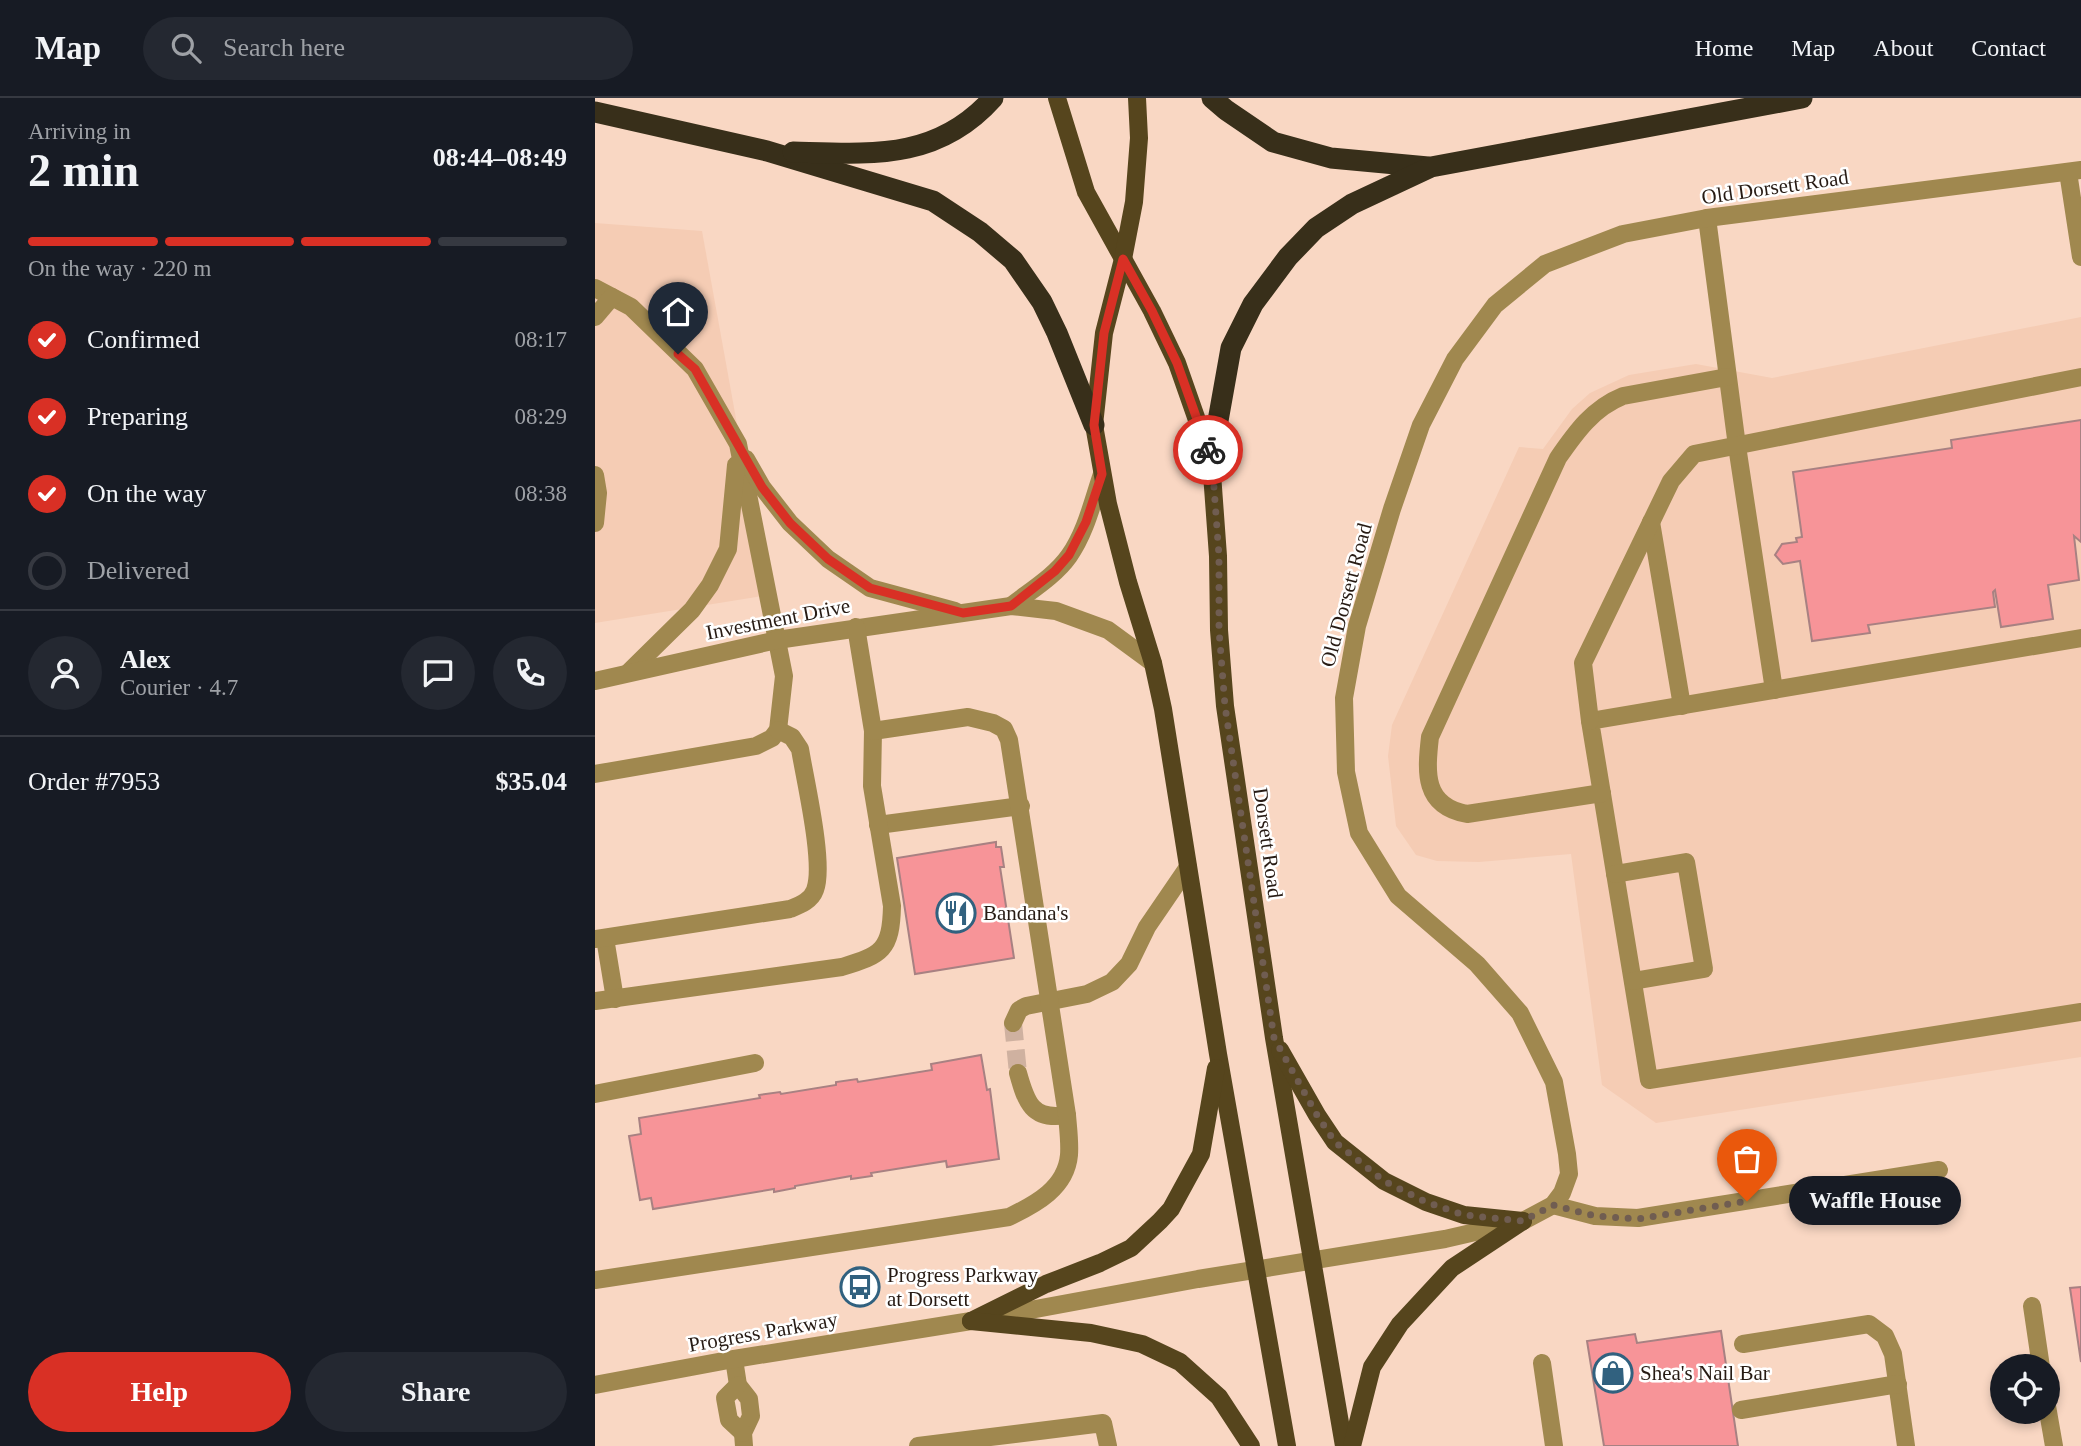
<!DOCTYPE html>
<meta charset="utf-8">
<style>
body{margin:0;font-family:"Times New Roman",serif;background:#242831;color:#f1f3f6;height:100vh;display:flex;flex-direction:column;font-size:26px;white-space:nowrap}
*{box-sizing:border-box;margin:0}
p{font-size:23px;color:#9ea1a6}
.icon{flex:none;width:38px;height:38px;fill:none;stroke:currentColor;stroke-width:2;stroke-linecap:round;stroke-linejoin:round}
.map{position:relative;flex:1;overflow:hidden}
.panel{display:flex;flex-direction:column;background:#171b24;width:595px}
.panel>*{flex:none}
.fabs{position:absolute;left:1395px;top:1256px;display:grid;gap:14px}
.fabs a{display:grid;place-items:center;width:70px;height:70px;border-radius:50%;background:#171b24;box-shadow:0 4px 10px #0003;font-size:35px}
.pin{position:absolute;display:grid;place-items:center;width:60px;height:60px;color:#fff;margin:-72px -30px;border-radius:50% 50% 50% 0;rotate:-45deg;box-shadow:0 0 7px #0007}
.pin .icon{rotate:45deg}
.courier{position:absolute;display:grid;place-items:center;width:70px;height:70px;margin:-35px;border:5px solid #d93025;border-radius:50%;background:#fff;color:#222;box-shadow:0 2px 9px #0007}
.bubble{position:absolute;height:49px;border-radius:24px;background:#171b24;box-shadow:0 4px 10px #0003;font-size:23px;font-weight:700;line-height:49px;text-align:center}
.summary em{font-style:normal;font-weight:700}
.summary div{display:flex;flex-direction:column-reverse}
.summary{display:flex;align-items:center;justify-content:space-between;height:119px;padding:0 28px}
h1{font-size:46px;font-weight:700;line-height:52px}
.bar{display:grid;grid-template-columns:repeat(4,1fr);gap:10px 7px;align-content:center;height:84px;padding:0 28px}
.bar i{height:9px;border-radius:5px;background:#363941}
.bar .active{background:#d93025}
.bar p{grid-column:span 4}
.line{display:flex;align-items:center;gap:18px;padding:0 28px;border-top:2px solid #363941}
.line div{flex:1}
.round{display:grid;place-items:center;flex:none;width:74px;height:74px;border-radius:37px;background:#242831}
ol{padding:0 28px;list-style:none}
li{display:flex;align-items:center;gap:21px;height:77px}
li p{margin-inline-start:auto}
li .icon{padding:7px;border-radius:50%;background:#d93025;color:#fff;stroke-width:4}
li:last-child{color:#9ea1a6}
li i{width:38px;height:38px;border:4px solid #363941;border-radius:50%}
.primary-button{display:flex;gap:14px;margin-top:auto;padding:14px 28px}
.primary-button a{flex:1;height:80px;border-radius:42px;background:#d93025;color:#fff;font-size:28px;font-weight:700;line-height:80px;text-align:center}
.primary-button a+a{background:#242831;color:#f1f3f6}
header{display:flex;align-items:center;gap:42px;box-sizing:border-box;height:98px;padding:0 35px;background:#171b24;border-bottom:2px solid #363941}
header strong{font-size:33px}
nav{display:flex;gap:38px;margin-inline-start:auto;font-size:24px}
.search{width:490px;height:63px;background:#242831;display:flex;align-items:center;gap:18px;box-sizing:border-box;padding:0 24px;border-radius:38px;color:#9ea1a6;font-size:26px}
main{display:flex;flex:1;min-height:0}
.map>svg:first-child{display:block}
</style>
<header>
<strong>Map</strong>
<div class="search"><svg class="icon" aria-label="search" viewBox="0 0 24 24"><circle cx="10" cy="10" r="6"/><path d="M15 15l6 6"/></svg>Search here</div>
<nav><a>Home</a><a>Map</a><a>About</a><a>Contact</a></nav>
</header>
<main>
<section class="panel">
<div class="summary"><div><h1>2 min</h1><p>Arriving in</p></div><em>08:44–08:49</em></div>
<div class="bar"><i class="active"></i><i class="active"></i><i class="active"></i><i></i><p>On the way · 220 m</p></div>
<ol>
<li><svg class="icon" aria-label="check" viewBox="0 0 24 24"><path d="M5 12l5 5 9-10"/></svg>Confirmed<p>08:17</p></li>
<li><svg class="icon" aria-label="check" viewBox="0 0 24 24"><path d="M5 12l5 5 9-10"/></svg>Preparing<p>08:29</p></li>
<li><svg class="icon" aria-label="check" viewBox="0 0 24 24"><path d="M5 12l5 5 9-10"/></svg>On the way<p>08:38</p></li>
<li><i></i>Delivered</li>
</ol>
<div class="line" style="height:126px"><a class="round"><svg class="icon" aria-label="person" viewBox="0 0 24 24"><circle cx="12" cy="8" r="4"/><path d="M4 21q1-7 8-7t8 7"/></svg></a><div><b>Alex</b><p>Courier · 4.7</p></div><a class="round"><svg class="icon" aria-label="chat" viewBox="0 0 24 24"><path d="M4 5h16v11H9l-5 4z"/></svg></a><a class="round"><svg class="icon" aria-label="phone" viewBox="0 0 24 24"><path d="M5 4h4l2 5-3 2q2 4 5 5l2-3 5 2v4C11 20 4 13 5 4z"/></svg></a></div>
<div class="line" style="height:91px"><div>Order #7953</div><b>$35.04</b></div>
<div class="primary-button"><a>Help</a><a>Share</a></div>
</section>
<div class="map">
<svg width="1486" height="1348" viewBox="0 0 1486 1348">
<rect width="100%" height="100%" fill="#f9d7c3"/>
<!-- built -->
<g fill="#f5ccb4">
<path d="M0 125 107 133 173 497 0 525Z"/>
<path d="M1486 219V959L1061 1025 1007 987 976 756 884 764 842 763 821 757 801 728 793 658 797 627 924 349 948 351 977 311 995 295 1034 277 1101 266 1177 280Z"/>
</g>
<!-- building -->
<g fill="#f79498" stroke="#a88182" stroke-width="2">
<path d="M1486 322V444L1479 438 1484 482 1453 487 1458 521 1406 529 1400 492 1398 494 1400 509 1273 527 1275 535 1217 543 1205 463 1188 466 1180 457 1187 446 1202 444 1201 440 1207 439 1198 374 1357 350 1356 342Z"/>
<path d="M401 744V749H406L409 769H405L419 860 320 876 302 760Z"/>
<path d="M386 957 392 992 395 991 404 1061 352 1069 351 1063 276 1075 277 1078 256 1081V1078L200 1088V1090L179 1094V1091L58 1111 56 1100 45 1102 34 1038 46 1036 44 1020 165 1000 164 997 185 994 186 996 241 987V984L262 981 263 984 337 972 336 966Z"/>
<path d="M1486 1189V1264L1475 1190Z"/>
<path d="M1126 1233 1143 1348H1009L992 1243 1040 1236 1042 1245Z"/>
</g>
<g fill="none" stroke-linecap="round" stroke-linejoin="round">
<!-- minor-tunnel -->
<path stroke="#cfb1a0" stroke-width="18" stroke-dasharray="18 9" stroke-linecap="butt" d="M418 925 423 975"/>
<!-- minor -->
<g stroke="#a0884f" stroke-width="18">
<path d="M1473 74 1486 159"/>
<path d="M1112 120 1142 348 1179 592"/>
<path d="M0 190 36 209 100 271 143 346 189 578 183 632 177 640 161 648 0 676"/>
<path d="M0 219 17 199"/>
<path d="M151 361 167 389 195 425 233 461 275 490 360 513"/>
<path d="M0 377 3 395 0 425"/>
<path d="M1056 424 1087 608"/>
<path d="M416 508C435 493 460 478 474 458 491 434 498 402 507 376"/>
<path d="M1486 540 995 623 1054 982 1486 914"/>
<path d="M34 574 97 512 115 487 133 451 141 367"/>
<path d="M0 583 182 542 416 508 461 513 513 532 558 565"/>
<path d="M995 623 988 565 1076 383 1099 356 1486 279"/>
<path d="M1007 695 872 716C828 708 831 674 835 639L963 360C981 334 998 310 1028 298L1132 279"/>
<path d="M283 727 426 708"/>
<path d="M1020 776 1091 764 1109 871 1038 883"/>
<path d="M10 840 20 901"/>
<path d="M0 841 195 811C205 807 216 803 220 792 230 766 210 682 205 651L197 639 183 632"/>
<path d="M0 903 247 869C287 857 296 852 297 808L277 688 278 633"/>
<path d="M418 925 424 912 431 908 492 896 517 884 534 866 552 829 593 769"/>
<path d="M423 975C431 1004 437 1023 472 1017"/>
<path d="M0 996 160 965"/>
<path d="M958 1107 1000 1118 1043 1120 1344 1072"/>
<path d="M0 1182 414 1119C441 1106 471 1090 474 1057 475 1044 473 1030 472 1017L414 642 409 631 398 625 373 619 278 633 261 529"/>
<path d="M1437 1208 1446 1269"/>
<path d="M1148 1246 1274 1226 1290 1238 1298 1256 1311 1348"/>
<path d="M139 1261 143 1287 154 1301 156 1318 148 1335 149 1348"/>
<path d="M947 1265 959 1348"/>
<path d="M0 1287 139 1261 376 1223 603 1181 850 1141 928 1123 958 1107 967 1095 974 1076 972 1056 959 984 925 915 882 866 803 798 764 735 751 674 749 600 762 528 797 411 826 327 860 261 900 207 950 166 1028 136 1112 120 1486 72"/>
<path d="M143 1287 130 1300 134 1322 148 1335"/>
<path d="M1452 1308 1459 1348"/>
<path d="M1146 1312 1303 1286"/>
<path d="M323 1348 508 1325 513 1348"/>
</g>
<!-- major -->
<g stroke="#56451d" stroke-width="18">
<path d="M462 0 491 94 557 213 582 265 616 362 623 458 624 532 630 608 679 940 749 1348"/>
<path d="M542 0 544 40 539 104 528 161 509 235 499 327 513 406 533 484 558 565 568 611 623 956 692 1348"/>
<path d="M685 952 722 1017 740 1044 789 1083 831 1104 869 1117 928 1123"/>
<path d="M376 1223 451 1186 505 1165 536 1150 565 1123 576 1111 606 1056 621 970"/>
<path d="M376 1223 496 1235 547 1246 585 1264 624 1299 656 1348"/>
<path d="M757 1348 777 1269 805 1226 857 1170 928 1123"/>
</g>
<!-- highway -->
<g stroke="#382f1a" stroke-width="21">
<path d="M617 0 631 12 678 44 736 60 833 69"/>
<path d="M0 14 172 53 338 103 385 134 418 162 447 204 462 235 499 327"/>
<path d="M198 54C275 56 342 63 398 0"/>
<path d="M616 362 636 250 658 206 693 159 721 130 757 106 836 69 1207 0"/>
</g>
</g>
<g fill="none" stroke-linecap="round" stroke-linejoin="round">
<!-- done -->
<path stroke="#705d51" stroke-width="7" stroke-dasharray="0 12.6" d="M613 352 617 362 624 458V532L630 608 679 940 722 1017 740 1044 789 1083 831 1104 869 1117 928 1123 958 1107 1000 1118 1043 1121 1152 1103"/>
<!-- route -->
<path stroke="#d93025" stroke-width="9" d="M83 256 100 271 167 389 195 425 233 461 275 490 368 515 416 508 460 473 474 457 491 424 507 376 499 327 509 235 528 161 557 213 582 265 613 352"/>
</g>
<!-- icons -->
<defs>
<g id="restaurant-ring" transform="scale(2.0125)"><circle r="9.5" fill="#fff" stroke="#31617f" stroke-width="1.5"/><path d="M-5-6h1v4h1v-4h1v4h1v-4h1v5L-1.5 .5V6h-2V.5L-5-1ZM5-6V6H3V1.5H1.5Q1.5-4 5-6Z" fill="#31617f"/></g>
<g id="bus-ring" transform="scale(2.0125)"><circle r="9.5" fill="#fff" stroke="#31617f" stroke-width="1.5"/><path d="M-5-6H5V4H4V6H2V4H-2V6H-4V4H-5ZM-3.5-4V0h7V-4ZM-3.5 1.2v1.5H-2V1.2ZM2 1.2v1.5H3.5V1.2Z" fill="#31617f"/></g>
<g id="shop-ring" transform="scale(2.0125)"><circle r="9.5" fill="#fff" stroke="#31617f" stroke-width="1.5"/><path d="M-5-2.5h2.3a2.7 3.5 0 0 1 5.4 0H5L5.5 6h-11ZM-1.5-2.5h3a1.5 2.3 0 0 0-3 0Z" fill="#31617f"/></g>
</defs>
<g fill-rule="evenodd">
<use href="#restaurant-ring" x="361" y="815"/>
<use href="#bus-ring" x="265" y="1189"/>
<use href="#shop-ring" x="1018" y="1275"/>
</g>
<g text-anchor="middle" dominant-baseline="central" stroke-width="5" stroke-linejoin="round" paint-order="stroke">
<!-- street labels -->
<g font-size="21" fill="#271b14" stroke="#fff">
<text transform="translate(1180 89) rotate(-8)">Old Dorsett Road</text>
<text transform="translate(751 497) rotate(-75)">Old Dorsett Road</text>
<text transform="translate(183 521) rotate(-11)">Investment Drive</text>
<text transform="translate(673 745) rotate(82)">Dorsett Road</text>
<text transform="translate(168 1234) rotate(-10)">Progress Parkway</text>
</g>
<!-- poi labels -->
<g font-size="21" fill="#271b14" stroke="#fff" text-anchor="start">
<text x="388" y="815">Bandana's</text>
<text x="292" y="1177">Progress Parkway<tspan x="292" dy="24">at Dorsett</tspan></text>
<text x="1045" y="1275">Shea's Nail Bar</text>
</g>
</g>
</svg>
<div class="fabs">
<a><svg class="icon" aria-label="locate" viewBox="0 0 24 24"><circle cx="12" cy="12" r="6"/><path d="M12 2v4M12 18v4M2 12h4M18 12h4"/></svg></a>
</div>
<div class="pin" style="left:1152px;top:1103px;background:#ea580c"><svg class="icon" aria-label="bag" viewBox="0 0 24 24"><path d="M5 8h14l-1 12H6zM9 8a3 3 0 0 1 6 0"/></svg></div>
<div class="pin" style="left:83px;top:256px;background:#1f2937"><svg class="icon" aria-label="home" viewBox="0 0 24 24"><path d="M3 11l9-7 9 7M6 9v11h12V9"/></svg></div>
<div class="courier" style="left:613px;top:352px"><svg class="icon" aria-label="bike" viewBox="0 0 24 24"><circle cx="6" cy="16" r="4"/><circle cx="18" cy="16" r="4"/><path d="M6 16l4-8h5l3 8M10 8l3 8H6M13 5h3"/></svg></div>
<div class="bubble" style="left:1194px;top:1078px;width:172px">Waffle House</div>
</div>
</main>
